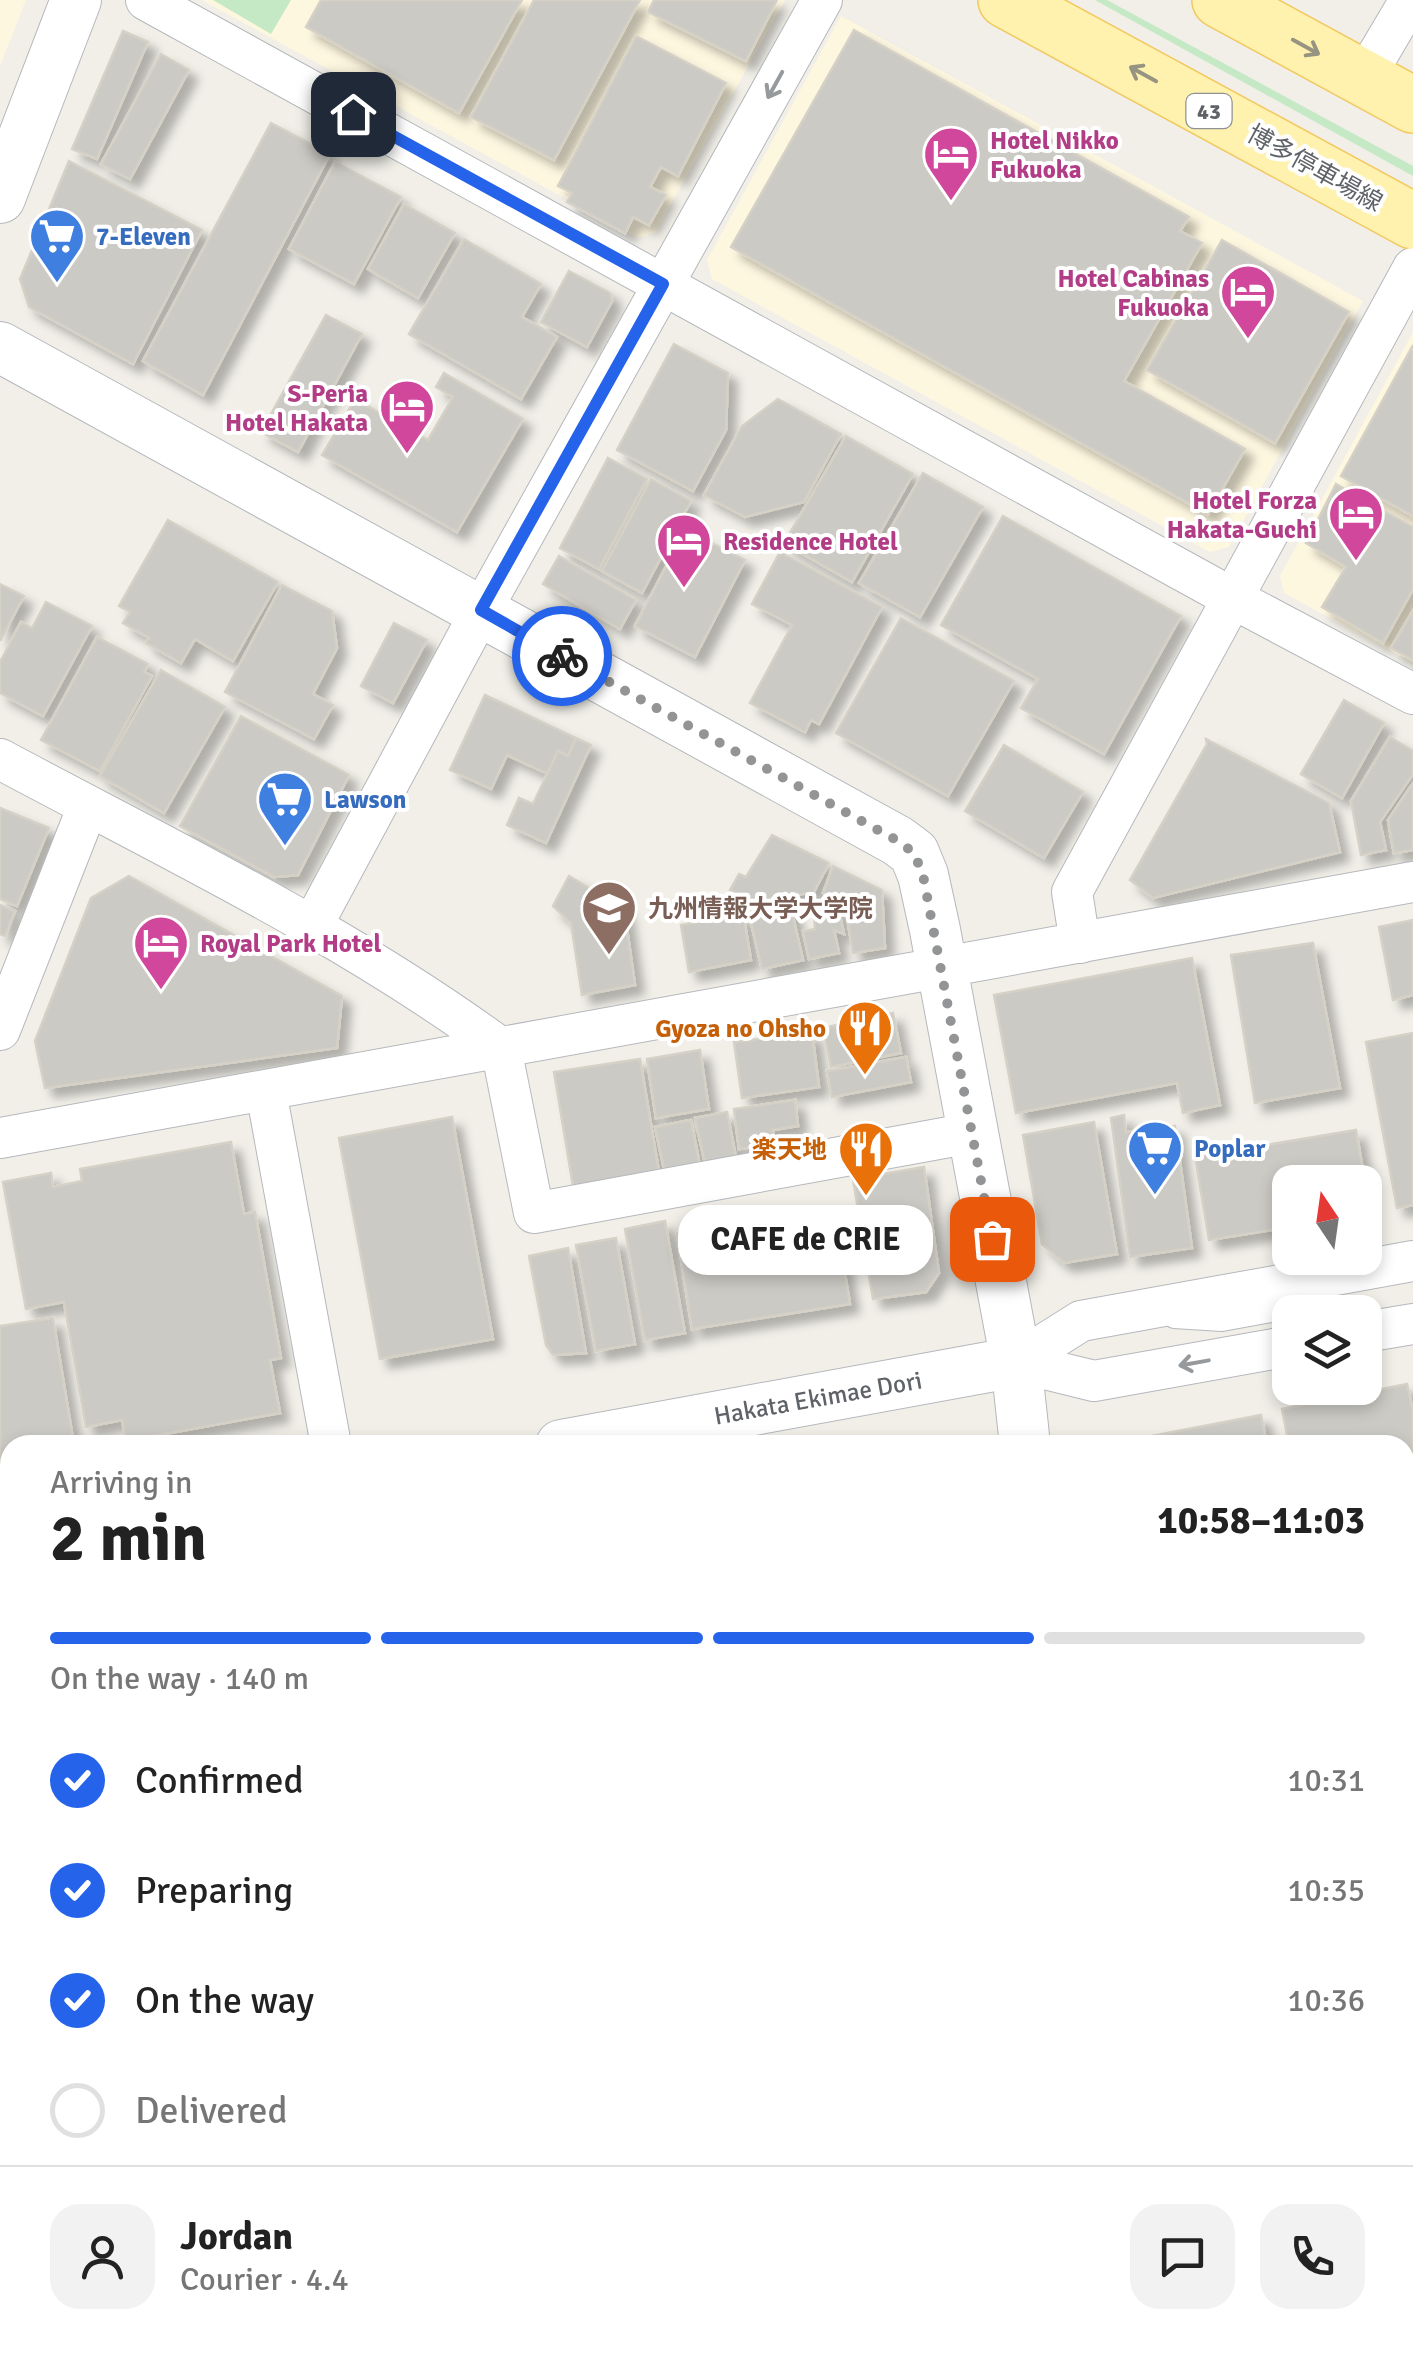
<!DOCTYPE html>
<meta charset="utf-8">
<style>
body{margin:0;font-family:Signika,"Noto Sans JP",sans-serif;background:#f2f2f2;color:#222;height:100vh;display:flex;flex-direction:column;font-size:38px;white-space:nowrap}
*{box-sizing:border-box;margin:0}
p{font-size:32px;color:#767676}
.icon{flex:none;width:55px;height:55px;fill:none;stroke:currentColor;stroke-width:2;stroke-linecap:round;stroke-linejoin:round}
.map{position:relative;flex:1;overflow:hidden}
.panel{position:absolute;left:0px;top:1435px;width:1415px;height:932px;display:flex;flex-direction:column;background:#fff;border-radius:30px 30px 0 0;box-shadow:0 5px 15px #0003}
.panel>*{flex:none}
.needle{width:65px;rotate:347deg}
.buttons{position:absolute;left:1272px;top:1165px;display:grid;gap:20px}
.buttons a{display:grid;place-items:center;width:110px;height:110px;border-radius:20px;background:#fff;box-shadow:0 5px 15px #0003;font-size:50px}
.pin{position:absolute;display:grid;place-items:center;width:85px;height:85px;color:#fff;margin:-42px;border-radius:20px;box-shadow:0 5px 15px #0006}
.courier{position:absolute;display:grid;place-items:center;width:100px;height:100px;margin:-50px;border:8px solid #2563eb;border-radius:50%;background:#fff;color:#222;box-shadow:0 2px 12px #0007}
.bubble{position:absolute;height:70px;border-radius:30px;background:#fff;box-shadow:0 5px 15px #0003;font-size:32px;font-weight:800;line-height:70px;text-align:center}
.headline em{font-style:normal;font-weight:800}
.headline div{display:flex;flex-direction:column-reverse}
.headline{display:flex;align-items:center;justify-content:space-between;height:170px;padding:0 50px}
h1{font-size:65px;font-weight:800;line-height:75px}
.bar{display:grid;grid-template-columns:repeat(4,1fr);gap:15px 10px;align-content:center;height:120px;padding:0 50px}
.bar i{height:12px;border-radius:8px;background:#e0e0e0}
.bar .on{background:#2563eb}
.bar p{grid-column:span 4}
.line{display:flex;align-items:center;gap:25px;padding:0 50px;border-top:2px solid #e0e0e0}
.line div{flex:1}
.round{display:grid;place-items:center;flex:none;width:105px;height:105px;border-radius:30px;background:#f2f2f2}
ol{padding:0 50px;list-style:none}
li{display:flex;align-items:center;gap:30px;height:110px}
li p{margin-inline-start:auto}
li .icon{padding:10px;border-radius:50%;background:#2563eb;color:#fff;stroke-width:4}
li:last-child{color:#767676}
li i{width:55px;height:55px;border:5px solid #e0e0e0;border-radius:50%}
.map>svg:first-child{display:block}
</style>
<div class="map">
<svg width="1413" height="2367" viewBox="0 0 1413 2367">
<defs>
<filter id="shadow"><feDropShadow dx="9" dy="9" stdDeviation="5" flood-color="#0004"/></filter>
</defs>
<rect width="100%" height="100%" fill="#f1efe8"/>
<!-- commercial -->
<g fill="#fef7e0">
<path d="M0 0H26L0 66Z"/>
<path d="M202 0H785L655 233 638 238Z"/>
<path d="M841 16 1363 301 1229 547 1210 552 712 279 707 260Z"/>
<path d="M1413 332V663L1284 593 1280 576Z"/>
</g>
<!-- green -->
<g fill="#c5e8c5">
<path d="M213 0H291L271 34Z"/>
<path d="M1095 0H1107L1413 166V176Z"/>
</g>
<!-- building -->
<g fill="#cccac5" stroke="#d6d1c6" stroke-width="2.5" filter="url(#shadow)">
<path d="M321 0H522L459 113 306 27Z"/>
<path d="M534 0H640L554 160 471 117Z"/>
<path d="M654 0H777L746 61 648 12Z"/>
<path d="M854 30 1189 217 1180 231 1202 243 1124 381 1245 449 1208 514 731 247Z"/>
<path d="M123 31 148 42 97 159 72 149Z"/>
<path d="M636 36 726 83 678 176 661 167 650 187 666 195 649 225 633 217 625 233 567 202 572 193 558 186Z"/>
<path d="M161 54 189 70 130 179 101 164Z"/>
<path d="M271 123 330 154 203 395 143 361Z"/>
<path d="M69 161 202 230 133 364 29 307 20 279Z"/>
<path d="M335 162 401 197 354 284 289 249Z"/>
<path d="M404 204 455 233 418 298 368 269Z"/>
<path d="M464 239 541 284 522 317 557 337 521 399 409 334Z"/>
<path d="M1222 240 1349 312 1275 443 1147 370Z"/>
<path d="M569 271 610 293 612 301 587 347 541 322Z"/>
<path d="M326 315 362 334 298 452 261 432Z"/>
<path d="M674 344 728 373 726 430 693 491 617 450Z"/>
<path d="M1413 345V516L1341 476Z"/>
<path d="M444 373 523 419 457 532 322 455 355 399 428 440 453 397 436 387Z"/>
<path d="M778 399 841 434 804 502 745 517 704 495 742 426Z"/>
<path d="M846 436 913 474 852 582 784 543Z"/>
<path d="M608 458 647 479 599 569 560 548Z"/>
<path d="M923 473 983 507 920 617 859 583Z"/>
<path d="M651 479 691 501 642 593 602 571Z"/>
<path d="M1336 484 1413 527V589L1383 643 1322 607 1346 567 1306 543Z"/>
<path d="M1003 516 1181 616 1104 754 1021 708 1038 679 941 625Z"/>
<path d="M168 520 278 582 233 661 195 639 181 663 146 643 149 638 123 623 130 612 119 606Z"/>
<path d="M682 536 695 543 698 536 745 560 695 657 635 626Z"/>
<path d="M780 552 882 607 819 724 811 720 805 732 750 703 792 625 752 604Z"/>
<path d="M559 556 636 600 620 629 543 584Z"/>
<path d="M0 584 24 596 0 641Z"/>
<path d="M282 585 332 611 337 648 313 694 333 705 314 739 225 692Z"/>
<path d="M46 602 92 626 43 716 0 693V662L21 622 32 628Z"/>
<path d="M1413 611V660L1391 648Z"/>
<path d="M901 618 1014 681 948 796 836 733Z"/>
<path d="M394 623 427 640 393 703 361 686Z"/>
<path d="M97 637 148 664 144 672 152 676 100 771 41 740Z"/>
<path d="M161 670 225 707 164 813 100 776Z"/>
<path d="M485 695 576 738 568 756 558 751 548 774 507 755 491 789 450 770Z"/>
<path d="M1344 700 1384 723 1342 798 1301 774Z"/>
<path d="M241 716 349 775 298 875 274 877 180 826Z"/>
<path d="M1390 737 1413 751V774L1380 822 1386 850 1361 855 1351 801Z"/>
<path d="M576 738 591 745 546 843 507 825 519 798 533 804 558 751 568 756Z"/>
<path d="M1206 739 1329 803 1340 852 1153 898 1130 880 1207 744Z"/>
<path d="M1004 745 1083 792 1044 858 965 811Z"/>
<path d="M1413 783V850L1394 853 1388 820Z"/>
<path d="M0 808 49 828 17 906 0 899Z"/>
<path d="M772 835 829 863 814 892 753 903 730 890 739 874 746 877Z"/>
<path d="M833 866 882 890 885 948 853 953 845 905 823 893Z"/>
<path d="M129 876 342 996 337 1048 45 1088 35 1041 91 898Z"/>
<path d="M569 876 624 908 635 985 582 995 571 923 553 906Z"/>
<path d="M813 900 838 907 844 934 834 930 839 953 809 959 803 931 815 929Z"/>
<path d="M790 904 803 960 762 969 749 914Z"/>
<path d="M0 905 15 911 5 936 0 934Z"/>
<path d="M743 913 751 960 689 972 681 925Z"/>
<path d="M1413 920V995L1393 1000 1379 927Z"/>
<path d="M1313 943 1340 1088 1255 1103 1231 955Z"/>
<path d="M1192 958 1220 1105 1183 1113 1177 1083 1016 1113 994 995Z"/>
<path d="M893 1013 901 1053 831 1067 823 1028Z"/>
<path d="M812 1032 819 1087 742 1098 734 1042Z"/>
<path d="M1413 1033V1205L1397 1208 1366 1042Z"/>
<path d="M700 1050 709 1109 656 1118 647 1059Z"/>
<path d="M906 1057 911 1082 832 1097 827 1071Z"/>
<path d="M640 1059 659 1172 573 1186 554 1072Z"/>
<path d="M795 1100 798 1126 773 1130 775 1144 739 1149 734 1109Z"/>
<path d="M727 1112 737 1162 706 1168 695 1118Z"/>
<path d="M1124 1115 1126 1132 1175 1126 1192 1248 1130 1257 1111 1118Z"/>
<path d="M452 1117 493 1339 380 1359 339 1138Z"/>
<path d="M691 1120 700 1166 665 1174 655 1127Z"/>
<path d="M1094 1122 1117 1254 1064 1263 1042 1244 1023 1135Z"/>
<path d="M1356 1130 1365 1182H1290V1227L1209 1240 1195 1157Z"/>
<path d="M231 1142 244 1214 255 1212 281 1358 270 1360 280 1413 126 1441 122 1420 86 1427 64 1302 26 1309 3 1182 51 1173 53 1187 82 1181 80 1169Z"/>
<path d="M924 1167 939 1273 926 1292 873 1299 853 1179Z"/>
<path d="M834 1208 850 1304 692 1329 677 1233Z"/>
<path d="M665 1221 685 1333 645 1340 625 1229Z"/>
<path d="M616 1238 635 1344 596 1351 576 1245Z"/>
<path d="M568 1248 586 1353 553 1355 546 1345 529 1256Z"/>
<path d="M53 1318 74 1445H10V1466L0 1468V1326Z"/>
<path d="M1407 1384 1413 1412V1535L1405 1537V1445H1289L1282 1409Z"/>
<path d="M1261 1415 1267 1445H1105Z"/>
<path d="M1413 1567V1638L1405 1639V1569Z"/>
<path d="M10 1637V1763L5 1764 0 1737V1638Z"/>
<path d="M10 1856V1893L3 1894 0 1858Z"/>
<path d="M10 1981V2143L0 2145V2084L8 2083 0 2033V1983Z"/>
<path d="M1411 2054 1413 2063V2165L1405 2167V2055Z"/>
<path d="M10 2175V2229L0 2231V2177Z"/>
<path d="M1413 2193V2283L1405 2284V2195Z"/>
<path d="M10 2242V2289L0 2290V2244Z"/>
<path d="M10 2295V2338L0 2340V2297Z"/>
<path d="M10 2349V2358H99L101 2367H7L4 2350Z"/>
<path d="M173 2358H272L217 2367H175Z"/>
<path d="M298 2358H308L310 2367H251Z"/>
<path d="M324 2358H448L399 2367H326Z"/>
<path d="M530 2358H658L660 2367H531Z"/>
<path d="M674 2358H798L800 2367H675Z"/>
<path d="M873 2358H952L953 2361 920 2367H875Z"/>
</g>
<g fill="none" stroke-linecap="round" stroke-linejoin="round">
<!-- service casing -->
<g stroke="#b5b8bc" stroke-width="22">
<path id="service" d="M1174 1318 1222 1321 1304 1306"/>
</g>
<!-- minor casing -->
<g stroke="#b5b8bc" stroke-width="42">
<g id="minor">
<path d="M146 0 1234 599 1413 694"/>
<path d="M1364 78 1410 0"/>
<path d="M0 759C170 850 346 934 501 1048L534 1213 971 1133"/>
<path d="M312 926 481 611 822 0"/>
<path d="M1080 943 1072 892 1413 268"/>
<path d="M0 1030 88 806"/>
<path d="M266 1091 331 1445"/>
<path d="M0 1138 1413 882"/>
<path d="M1365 1332 1413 1324"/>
<path d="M1016 1362 1081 1321 1413 1261"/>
<path d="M1016 1362 1094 1381 1290 1346"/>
<path d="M1405 1694 1413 1693"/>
<path d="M0 1780 10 1778"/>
<path d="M1405 1920 1413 1963"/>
<path d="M0 1951 10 1949"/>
<path d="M1405 2320 1413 2319"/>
<path d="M139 2358 141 2367"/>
<path d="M495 2358 496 2367"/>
<path d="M1136 2367 1187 2358"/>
</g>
</g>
<!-- tertiary casing -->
<g stroke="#b5b8bc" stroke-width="52">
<g id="tertiary">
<path d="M0 198 76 0"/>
<path d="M0 347 898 841 914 853 923 875 935 930 1016 1362 1025 1445"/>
<path d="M561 1445 1016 1362"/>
<path d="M0 1546 10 1545"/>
<path d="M826 2358 828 2367"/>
<path d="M1193 2358 1195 2367"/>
</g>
</g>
<!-- primary casing -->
<g stroke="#f2c960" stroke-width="58">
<g id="primary">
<path d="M1006 0 1413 221"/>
<path d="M1220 0 1413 105"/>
</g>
</g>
<!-- service -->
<use href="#service" stroke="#fff" stroke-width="20"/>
<!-- minor -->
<use href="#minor" stroke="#fff" stroke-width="40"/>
<!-- tertiary -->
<use href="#tertiary" stroke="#fff" stroke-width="50"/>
<!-- primary -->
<use href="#primary" stroke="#fff2af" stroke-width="55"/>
</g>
<!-- one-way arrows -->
<defs><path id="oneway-shaft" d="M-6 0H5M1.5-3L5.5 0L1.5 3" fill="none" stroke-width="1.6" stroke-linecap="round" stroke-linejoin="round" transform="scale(2.5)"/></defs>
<g stroke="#979581">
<use href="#oneway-shaft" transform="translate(1306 47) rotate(29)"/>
<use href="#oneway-shaft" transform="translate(1143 74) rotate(-151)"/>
</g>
<g stroke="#979a9d">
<use href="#oneway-shaft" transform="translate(775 85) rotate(119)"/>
<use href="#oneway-shaft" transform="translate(1194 1363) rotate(170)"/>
</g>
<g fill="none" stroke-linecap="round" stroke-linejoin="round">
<!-- done -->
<path stroke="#929495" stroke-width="10" stroke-dasharray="0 18" d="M562 656 898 841 914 853 923 875 992 1239"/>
<!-- route -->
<path stroke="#2563eb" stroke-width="12" d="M353 114 663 284 481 610 562 656"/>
</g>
<!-- icons -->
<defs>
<g id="hotel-pin" transform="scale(2.875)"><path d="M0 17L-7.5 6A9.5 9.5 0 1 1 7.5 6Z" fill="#d1479c" stroke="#fff"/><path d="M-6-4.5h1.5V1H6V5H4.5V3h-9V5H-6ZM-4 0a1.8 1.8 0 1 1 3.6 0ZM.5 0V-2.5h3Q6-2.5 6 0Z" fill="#fff"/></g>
<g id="supermarket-pin" transform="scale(2.875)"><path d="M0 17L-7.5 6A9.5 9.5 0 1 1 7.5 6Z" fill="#3f7fe0" stroke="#fff"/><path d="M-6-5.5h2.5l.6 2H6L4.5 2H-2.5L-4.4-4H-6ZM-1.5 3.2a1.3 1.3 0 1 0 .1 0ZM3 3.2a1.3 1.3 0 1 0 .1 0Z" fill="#fff"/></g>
<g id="university-pin" transform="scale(2.875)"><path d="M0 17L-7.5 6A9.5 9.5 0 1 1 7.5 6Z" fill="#8d6e63" stroke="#fff"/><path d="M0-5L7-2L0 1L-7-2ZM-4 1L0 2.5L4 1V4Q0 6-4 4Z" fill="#fff"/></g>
<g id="restaurant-pin" transform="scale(2.875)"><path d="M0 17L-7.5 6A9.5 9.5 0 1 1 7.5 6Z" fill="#e8710a" stroke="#fff"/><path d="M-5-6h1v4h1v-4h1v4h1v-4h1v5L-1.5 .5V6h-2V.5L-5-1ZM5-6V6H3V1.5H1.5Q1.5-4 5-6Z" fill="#fff"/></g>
</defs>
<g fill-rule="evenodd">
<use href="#hotel-pin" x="951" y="154"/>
<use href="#supermarket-pin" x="57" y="236"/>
<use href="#hotel-pin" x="1248" y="292"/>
<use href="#hotel-pin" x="407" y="407"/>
<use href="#hotel-pin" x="1356" y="514"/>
<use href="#hotel-pin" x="684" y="541"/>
<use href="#supermarket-pin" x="285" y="799"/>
<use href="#university-pin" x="609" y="908"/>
<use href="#hotel-pin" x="161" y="943"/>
<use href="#restaurant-pin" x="865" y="1028"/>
<use href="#supermarket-pin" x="1155" y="1148"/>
<use href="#restaurant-pin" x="866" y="1149"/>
</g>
<g text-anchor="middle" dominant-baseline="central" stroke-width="8" stroke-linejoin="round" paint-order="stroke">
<!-- shield labels -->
<rect fill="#fff" stroke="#8f9295" stroke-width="2.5" x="1186.5" y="94" width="45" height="34" rx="8"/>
<g font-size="22" font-weight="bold" fill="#5f6368">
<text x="1209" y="111">43</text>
</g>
<!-- hotel labels -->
<g font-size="25" font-weight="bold" fill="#b23c85" stroke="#fff" text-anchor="start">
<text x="990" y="140">Hotel Nikko<tspan x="990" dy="29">Fukuoka</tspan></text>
<text x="1209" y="278" text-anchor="end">Hotel Cabinas<tspan x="1209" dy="29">Fukuoka</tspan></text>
<text x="368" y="393" text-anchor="end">S-Peria<tspan x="368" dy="29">Hotel Hakata</tspan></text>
<text x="1317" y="500" text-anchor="end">Hotel Forza<tspan x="1317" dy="29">Hakata-Guchi</tspan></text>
<text x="723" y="541">Residence Hotel</text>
<text x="200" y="943">Royal Park Hotel</text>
</g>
<!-- street labels -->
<g font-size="25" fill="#5f6368" stroke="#fff">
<text transform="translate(1315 168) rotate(29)">博多停車場線</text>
<text transform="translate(818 1398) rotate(-10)">Hakata Ekimae Dori</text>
</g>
<!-- shop labels -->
<g font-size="25" font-weight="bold" fill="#366cbe" stroke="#fff" text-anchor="start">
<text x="96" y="236">7-Eleven</text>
<text x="324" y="799">Lawson</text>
<text x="1194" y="1148">Poplar</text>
</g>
<!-- education labels -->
<g font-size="25" font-weight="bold" fill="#785e54" stroke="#fff" text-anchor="start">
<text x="648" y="908">九州情報大学大学院</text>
</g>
<!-- food labels -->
<g font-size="25" font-weight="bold" fill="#c56008" stroke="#fff" text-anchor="end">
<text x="826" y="1028">Gyoza no Ohsho</text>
<text x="827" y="1149">楽天地</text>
</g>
</g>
</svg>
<div class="buttons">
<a><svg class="needle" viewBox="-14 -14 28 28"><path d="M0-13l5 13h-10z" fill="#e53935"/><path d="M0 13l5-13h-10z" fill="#767676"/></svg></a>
<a><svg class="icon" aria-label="layers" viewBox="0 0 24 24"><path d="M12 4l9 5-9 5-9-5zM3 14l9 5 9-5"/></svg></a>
</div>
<div class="pin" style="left:992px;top:1239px;background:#ea580c"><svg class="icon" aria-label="bag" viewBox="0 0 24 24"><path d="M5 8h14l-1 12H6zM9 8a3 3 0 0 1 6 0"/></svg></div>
<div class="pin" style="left:353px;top:114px;background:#1f2937"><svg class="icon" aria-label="home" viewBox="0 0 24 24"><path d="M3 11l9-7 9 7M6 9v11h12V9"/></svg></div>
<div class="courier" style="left:562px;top:656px"><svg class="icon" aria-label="bike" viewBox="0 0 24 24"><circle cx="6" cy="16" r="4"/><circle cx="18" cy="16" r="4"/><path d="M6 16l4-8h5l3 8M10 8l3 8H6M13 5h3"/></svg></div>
<div class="bubble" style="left:678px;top:1205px;width:255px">CAFE de CRIE</div>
<section class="panel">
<div class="headline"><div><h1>2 min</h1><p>Arriving in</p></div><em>10:58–11:03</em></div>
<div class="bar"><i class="on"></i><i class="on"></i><i class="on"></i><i></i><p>On the way · 140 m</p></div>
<ol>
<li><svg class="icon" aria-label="check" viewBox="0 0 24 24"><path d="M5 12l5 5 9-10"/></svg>Confirmed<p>10:31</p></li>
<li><svg class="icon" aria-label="check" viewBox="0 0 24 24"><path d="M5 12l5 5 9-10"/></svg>Preparing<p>10:35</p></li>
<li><svg class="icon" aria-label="check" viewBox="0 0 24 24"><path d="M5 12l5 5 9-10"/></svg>On the way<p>10:36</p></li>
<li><i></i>Delivered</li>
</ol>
<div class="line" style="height:180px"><a class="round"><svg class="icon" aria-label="person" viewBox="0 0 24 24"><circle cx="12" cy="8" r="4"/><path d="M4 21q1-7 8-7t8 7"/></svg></a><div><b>Jordan</b><p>Courier · 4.4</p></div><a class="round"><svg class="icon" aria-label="chat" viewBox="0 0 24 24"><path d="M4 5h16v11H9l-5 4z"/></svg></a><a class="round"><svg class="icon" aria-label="phone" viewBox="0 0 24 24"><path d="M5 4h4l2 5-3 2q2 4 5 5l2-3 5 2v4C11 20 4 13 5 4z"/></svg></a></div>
</section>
</div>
